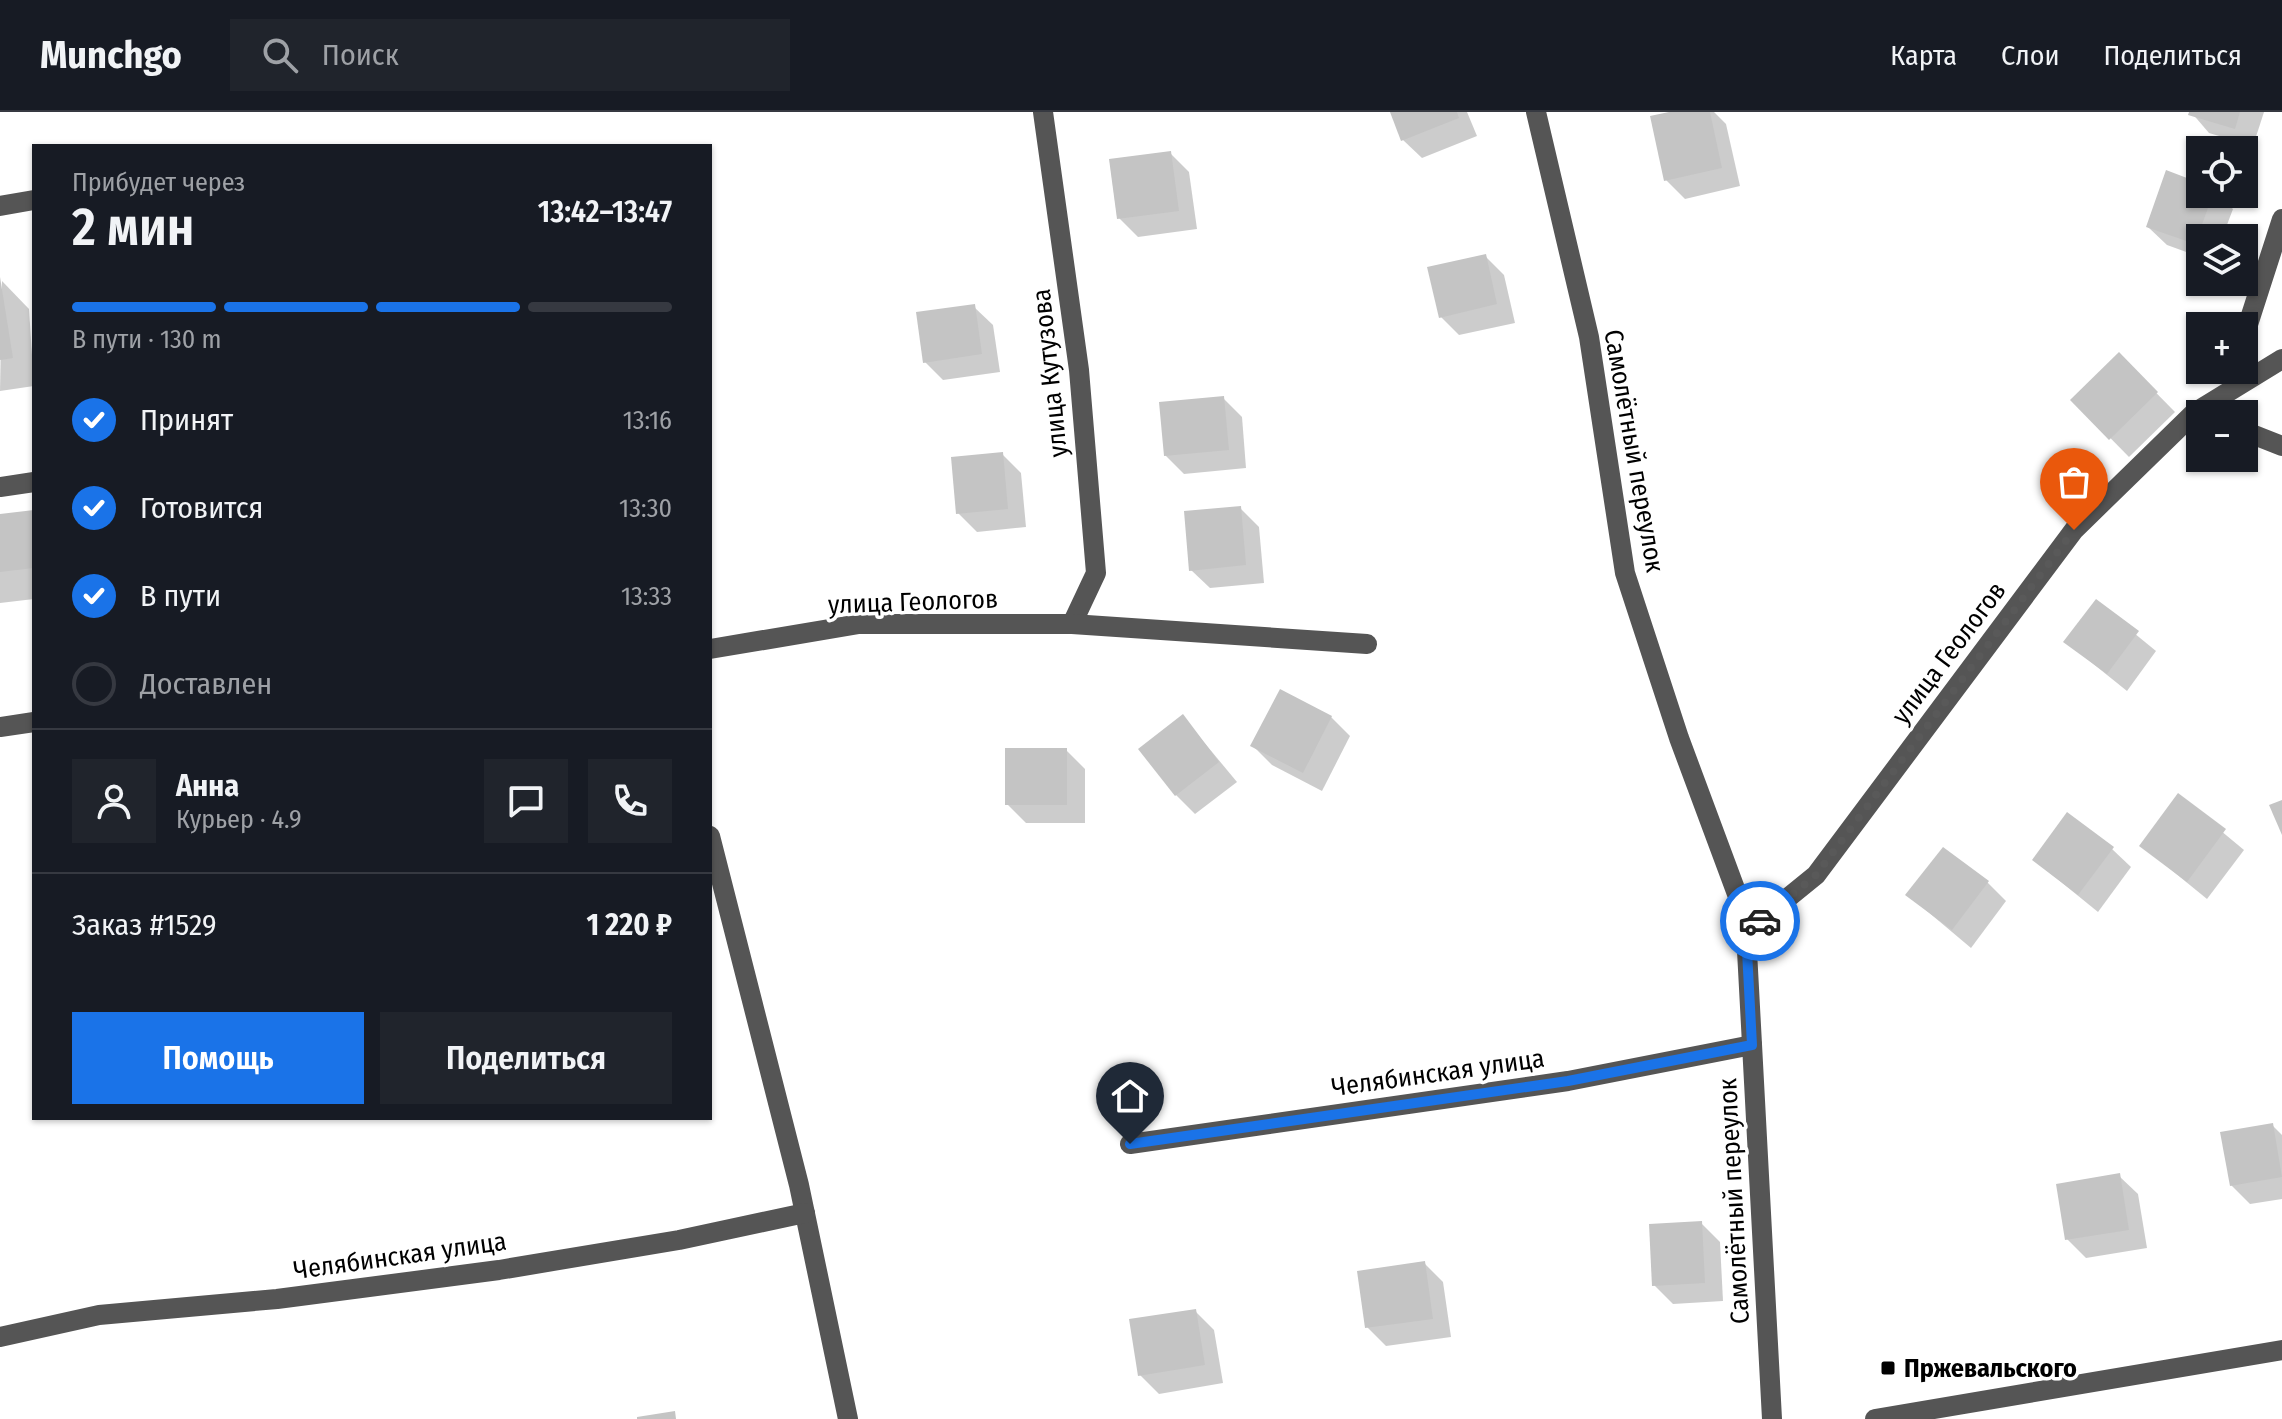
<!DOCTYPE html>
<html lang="ru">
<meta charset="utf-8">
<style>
body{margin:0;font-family:"Fira Sans Condensed",sans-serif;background:#20242c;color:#f1f3f6;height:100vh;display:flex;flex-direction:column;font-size:30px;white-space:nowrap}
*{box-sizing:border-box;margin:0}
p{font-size:26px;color:#9ea1a6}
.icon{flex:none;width:44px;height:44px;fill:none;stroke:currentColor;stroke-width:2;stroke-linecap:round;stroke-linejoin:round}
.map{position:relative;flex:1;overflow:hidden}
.details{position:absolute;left:32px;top:32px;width:680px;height:976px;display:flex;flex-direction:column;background:#171b24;border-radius:0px;box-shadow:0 2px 6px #0004}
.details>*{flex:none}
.tools{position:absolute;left:2186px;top:24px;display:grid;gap:16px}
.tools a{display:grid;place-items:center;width:72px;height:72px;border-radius:0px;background:#171b24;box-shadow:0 2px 6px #0004;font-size:40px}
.pin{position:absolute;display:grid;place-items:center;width:68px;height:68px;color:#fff;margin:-82px -34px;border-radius:50% 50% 50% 0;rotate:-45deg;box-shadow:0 0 8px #0007}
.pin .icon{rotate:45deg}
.courier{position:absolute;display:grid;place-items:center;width:80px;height:80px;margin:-40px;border:6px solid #1a73e8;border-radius:50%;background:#fff;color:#222;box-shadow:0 2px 10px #0007}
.summary em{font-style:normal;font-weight:600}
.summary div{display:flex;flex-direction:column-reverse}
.summary{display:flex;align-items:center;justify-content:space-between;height:136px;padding:0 40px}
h1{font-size:52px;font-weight:600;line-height:60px}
.bar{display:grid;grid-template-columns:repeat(4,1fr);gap:12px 8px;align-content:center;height:96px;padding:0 40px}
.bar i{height:10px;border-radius:6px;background:#363941}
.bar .selected{background:#1a73e8}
.bar p{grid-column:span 4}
.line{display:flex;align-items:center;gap:20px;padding:0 40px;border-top:2px solid #363941}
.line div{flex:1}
.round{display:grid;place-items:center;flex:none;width:84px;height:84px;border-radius:0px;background:#20242c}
ol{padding:0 40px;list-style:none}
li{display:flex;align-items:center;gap:24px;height:88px}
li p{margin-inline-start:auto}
li .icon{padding:8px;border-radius:50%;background:#1a73e8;color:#fff;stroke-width:4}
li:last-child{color:#9ea1a6}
li i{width:44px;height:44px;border:4px solid #363941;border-radius:50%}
.primary-button{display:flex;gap:16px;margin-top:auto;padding:16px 40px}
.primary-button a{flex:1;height:92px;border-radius:0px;background:#1a73e8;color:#fff;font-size:32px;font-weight:600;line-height:92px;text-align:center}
.primary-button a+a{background:#20242c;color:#f1f3f6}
header{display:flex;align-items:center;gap:48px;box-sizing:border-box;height:112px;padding:0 40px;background:#171b24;border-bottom:2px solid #363941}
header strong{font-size:38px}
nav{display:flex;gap:44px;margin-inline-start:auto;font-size:28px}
.search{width:560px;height:72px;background:#20242c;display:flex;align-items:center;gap:20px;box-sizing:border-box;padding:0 28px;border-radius:0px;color:#9ea1a6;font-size:30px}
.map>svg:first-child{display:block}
</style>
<header>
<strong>Munchgo</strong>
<div class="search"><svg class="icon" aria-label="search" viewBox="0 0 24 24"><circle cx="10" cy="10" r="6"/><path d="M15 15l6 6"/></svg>Поиск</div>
<nav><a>Карта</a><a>Слои</a><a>Поделиться</a></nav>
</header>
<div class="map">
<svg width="2282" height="1307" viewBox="0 0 2282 1307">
<rect width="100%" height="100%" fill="#fff"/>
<!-- shadow -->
<g fill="#0003">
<path d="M1392 0H1467L1477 24 1422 46 1403 28Z"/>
<path d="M1677 0H1714L1726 12 1740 74 1685 87 1666 68Z"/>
<path d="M2191 0H2264L2253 34 2209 21Z"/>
<path d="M1170 41 1189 60 1197 117 1138 125 1119 106Z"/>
<path d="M2200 73V82H2218L2233 97 2222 126H2200V145L2167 133 2148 115Z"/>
<path d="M1485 144 1504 163 1515 211 1459 223 1441 205Z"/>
<path d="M2 169 29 197 34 274 0 279Z"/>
<path d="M974 195 993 213 1000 260 943 268 925 250Z"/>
<path d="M2119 243 2175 300 2129 345 2073 288Z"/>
<path d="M1223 286 1242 305 1246 356 1184 362 1165 343Z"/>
<path d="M1002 342 1021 361 1026 415 977 420 958 401Z"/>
<path d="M1240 396 1259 415 1264 471 1210 476 1191 458Z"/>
<path d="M34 400V487L0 491V404Z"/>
<path d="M2096 490 2156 539 2127 579 2066 530Z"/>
<path d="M1183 605 1237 670 1195 702 1176 683Z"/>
<path d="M1331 605 1350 624 1322 679 1272 653 1253 634Z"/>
<path d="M1066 638 1085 657V711H1026L1007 692Z"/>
<path d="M2179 684 2244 738 2207 787 2142 734Z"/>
<path d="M2112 737 2131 755 2098 800 2034 748Z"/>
<path d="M1987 770 2006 789 1971 836 1908 783Z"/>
<path d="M2272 1013 2282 1023V1087L2250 1092 2231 1073Z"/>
<path d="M2119 1064 2138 1082 2147 1136 2086 1146 2067 1127Z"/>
<path d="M1701 1111 1720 1130 1723 1189 1673 1192 1654 1173Z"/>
<path d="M1424 1151 1443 1170 1451 1225 1386 1234 1367 1215Z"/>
<path d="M1195 1199 1214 1218 1223 1271 1159 1282 1140 1263Z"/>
</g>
<!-- building -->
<g fill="#c4c4c4">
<path d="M1390 0H1457L1459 6 1401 29Z"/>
<path d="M1669 0H1710L1722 56 1664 69 1650 4Z"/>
<path d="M2189 0H2240L2235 17 2188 3Z"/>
<path d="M1171 39 1179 99 1117 107 1109 47Z"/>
<path d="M2166 58 2200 71V82H2213L2195 132 2146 115Z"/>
<path d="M1486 142 1497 192 1439 206 1427 155Z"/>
<path d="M0 165 13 246 0 248Z"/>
<path d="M975 192 982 242 923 251 916 200Z"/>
<path d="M2119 240 2158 280 2109 328 2070 288Z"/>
<path d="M1224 284 1229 338 1164 344 1159 290Z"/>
<path d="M1003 340 1008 397 956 402 951 345Z"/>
<path d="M1241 394 1246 453 1189 459 1184 399Z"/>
<path d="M34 398V456L0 460V402Z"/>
<path d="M2096 487 2139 519 2107 562 2063 530Z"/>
<path d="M1280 577 1332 604 1303 661 1250 634Z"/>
<path d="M1183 602 1219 650 1175 684 1138 637Z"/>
<rect x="1005" y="636" width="62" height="57"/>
<path d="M2178 681 2226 717 2187 770 2139 734Z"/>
<path d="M2282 688V723L2269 693Z"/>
<path d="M2067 700 2114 735 2078 783 2032 748Z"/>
<path d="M1943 735 1989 769 1952 818 1905 783Z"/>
<path d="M2273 1011 2282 1065 2230 1074 2220 1020Z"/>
<path d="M2120 1061 2129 1118 2065 1128 2056 1072Z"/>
<path d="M1702 1109 1705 1171 1652 1174 1649 1112Z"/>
<path d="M1425 1149 1433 1207 1365 1216 1357 1159Z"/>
<path d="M1196 1197 1205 1253 1138 1264 1129 1207Z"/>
<path d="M675 1299 676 1307H637V1305Z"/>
</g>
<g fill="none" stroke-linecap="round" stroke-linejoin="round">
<!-- minor -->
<g stroke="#555" stroke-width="20">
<path d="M1043 0 1079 258 1096 461 1072 512"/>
<path d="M1536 0 1589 225 1625 461 1679 626 1750 817"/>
<path d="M0 94 34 88"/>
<path d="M2244 225 2282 107"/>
<path d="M2244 319 2282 334"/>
<path d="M0 375 34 370"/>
<path d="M710 537 859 512H1072L1367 532"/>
<path d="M0 615 34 610"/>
<path d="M710 724 799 1073 848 1307"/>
<path d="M1130 1032 1568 969 1752 933"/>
<path d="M0 1225 99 1203 277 1187 499 1158 679 1128 805 1101"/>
<path d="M1772 1307 1746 820 1816 763 2074 418 2194 301 2282 247"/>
<path d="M1875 1307 2282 1238"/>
</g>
</g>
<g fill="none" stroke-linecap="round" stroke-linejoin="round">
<!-- done -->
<path stroke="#595959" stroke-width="8" stroke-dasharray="0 14.4" d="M1760 809 1816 763 2074 418"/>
<!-- route -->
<path stroke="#1a73e8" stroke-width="10" d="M1130 1032 1568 969 1752 933 1746 820 1760 809"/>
</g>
<!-- markers -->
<rect fill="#000" stroke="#fff" stroke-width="3" x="1880" y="1248" width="16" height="16" rx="4"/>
<g text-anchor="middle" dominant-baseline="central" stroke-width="7" stroke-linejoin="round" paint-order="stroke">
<!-- street labels -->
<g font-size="26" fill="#000" stroke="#fff">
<text transform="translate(1050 261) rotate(-96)">улица Кутузова</text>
<text transform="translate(1634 339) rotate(80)">Самолётный переулок</text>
<text transform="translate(913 490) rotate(-2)">улица Геологов</text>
<text transform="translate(1949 541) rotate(-53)">улица Геологов</text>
<text transform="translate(1438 961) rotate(-8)">Челябинская улица</text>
<text transform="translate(1734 1089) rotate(-93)">Самолётный переулок</text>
<text transform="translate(400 1144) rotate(-8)">Челябинская улица</text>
</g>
<!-- poi labels -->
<g font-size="26" font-weight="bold" fill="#000" stroke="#fff" text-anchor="start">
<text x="1904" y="1256">Пржевальского</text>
</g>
</g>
</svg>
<div class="tools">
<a><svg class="icon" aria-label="locate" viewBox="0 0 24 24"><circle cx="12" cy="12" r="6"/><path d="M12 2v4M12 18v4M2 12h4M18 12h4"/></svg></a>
<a><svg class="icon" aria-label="layers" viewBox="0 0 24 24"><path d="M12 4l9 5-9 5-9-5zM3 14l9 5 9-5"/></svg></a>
<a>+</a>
<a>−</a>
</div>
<div class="pin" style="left:2074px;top:418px;background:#ea580c"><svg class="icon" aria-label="bag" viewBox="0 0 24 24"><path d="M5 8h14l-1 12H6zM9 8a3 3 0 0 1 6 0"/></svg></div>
<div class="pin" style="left:1130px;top:1032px;background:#1f2937"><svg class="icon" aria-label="home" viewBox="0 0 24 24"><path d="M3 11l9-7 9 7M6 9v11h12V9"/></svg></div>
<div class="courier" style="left:1760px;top:809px"><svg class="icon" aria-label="car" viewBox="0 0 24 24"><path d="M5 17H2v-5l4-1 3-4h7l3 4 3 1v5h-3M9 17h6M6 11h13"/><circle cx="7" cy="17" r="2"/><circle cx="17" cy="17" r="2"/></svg></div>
<section class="details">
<div class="summary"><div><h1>2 мин</h1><p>Прибудет через</p></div><em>13:42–13:47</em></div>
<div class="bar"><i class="selected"></i><i class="selected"></i><i class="selected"></i><i></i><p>В пути · 130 m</p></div>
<ol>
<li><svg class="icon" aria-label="check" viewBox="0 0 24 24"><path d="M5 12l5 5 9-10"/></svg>Принят<p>13:16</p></li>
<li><svg class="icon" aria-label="check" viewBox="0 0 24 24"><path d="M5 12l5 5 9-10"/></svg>Готовится<p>13:30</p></li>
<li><svg class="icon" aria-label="check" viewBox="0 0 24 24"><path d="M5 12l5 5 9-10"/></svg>В пути<p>13:33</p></li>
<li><i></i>Доставлен</li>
</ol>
<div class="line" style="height:144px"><a class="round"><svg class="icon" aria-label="person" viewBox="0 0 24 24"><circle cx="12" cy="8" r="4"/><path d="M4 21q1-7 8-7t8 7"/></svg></a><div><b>Анна</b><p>Курьер · 4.9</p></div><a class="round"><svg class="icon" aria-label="chat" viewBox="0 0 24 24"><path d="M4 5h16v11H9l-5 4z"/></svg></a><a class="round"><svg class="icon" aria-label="phone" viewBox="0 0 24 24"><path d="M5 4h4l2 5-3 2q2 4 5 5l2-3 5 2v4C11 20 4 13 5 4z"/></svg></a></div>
<div class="line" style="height:104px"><div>Заказ #1529</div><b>1 220 ₽</b></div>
<div class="primary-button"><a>Помощь</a><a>Поделиться</a></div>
</section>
</div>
